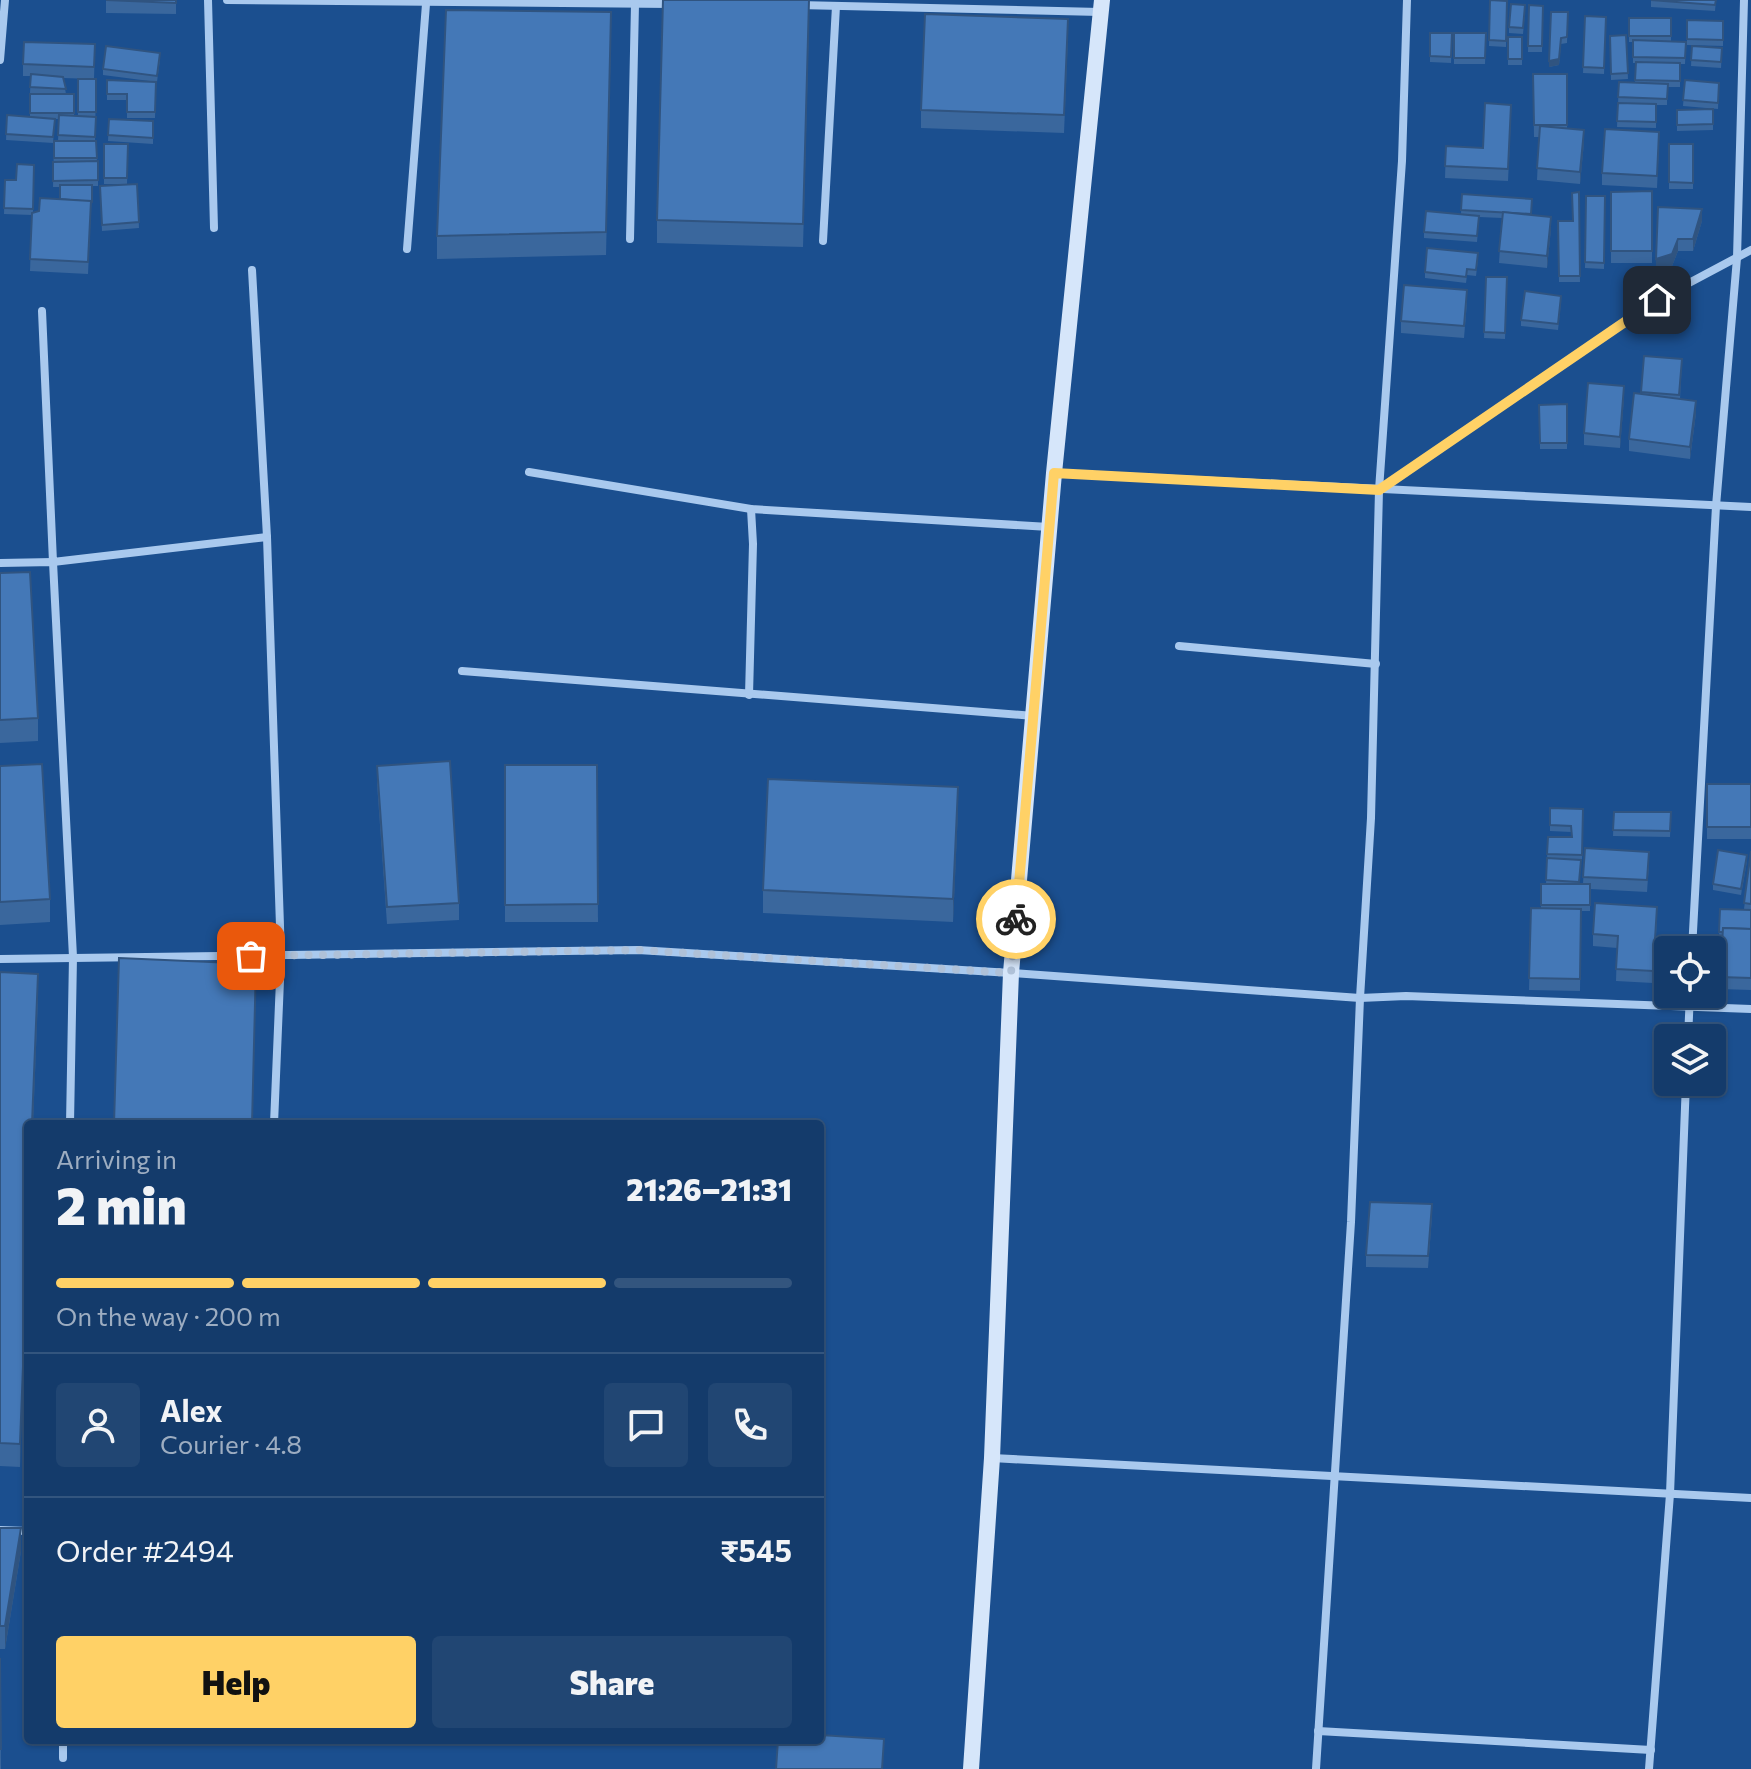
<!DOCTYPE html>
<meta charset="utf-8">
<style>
body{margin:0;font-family:Commissioner,sans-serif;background:#214673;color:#f1f3f6;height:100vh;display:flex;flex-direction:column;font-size:30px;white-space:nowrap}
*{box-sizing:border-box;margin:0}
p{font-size:26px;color:#9dadc1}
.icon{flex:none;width:44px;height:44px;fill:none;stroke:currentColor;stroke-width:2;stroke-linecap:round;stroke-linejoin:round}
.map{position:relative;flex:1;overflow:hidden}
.details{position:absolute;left:24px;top:1120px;width:800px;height:624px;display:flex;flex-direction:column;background:#143b6b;border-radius:8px;box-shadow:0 2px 6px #0004,0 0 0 2px #33557e}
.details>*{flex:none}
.tools{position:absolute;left:1654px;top:936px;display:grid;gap:16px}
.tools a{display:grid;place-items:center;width:72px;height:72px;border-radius:8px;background:#143b6b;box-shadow:0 2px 6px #0004,0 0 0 2px #33557e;font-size:40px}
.pin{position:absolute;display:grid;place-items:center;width:68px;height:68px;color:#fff;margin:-34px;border-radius:16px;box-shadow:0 4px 12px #0006}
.courier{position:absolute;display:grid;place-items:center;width:80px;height:80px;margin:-40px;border:6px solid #ffd166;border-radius:50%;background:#fff;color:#222;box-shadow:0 2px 10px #0007}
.headline em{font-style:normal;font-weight:800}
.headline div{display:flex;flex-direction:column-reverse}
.headline{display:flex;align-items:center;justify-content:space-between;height:136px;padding:0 32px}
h1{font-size:52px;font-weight:800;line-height:60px}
.bar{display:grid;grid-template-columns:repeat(4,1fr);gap:12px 8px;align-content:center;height:96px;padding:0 32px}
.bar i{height:10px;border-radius:6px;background:#33557e}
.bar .selected{background:#ffd166}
.bar p{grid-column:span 4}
.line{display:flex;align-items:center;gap:20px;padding:0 32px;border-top:2px solid #33557e}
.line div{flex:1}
.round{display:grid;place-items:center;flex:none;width:84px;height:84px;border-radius:8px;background:#214673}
.cta{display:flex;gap:16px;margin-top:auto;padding:16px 32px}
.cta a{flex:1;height:92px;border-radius:8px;background:#ffd166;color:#111;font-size:32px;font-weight:800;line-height:92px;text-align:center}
.cta a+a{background:#214673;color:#f1f3f6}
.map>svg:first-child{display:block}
</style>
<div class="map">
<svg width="1751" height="1769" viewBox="0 0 1751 1769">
<rect width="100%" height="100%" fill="#1b4f8f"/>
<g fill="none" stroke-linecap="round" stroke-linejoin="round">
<!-- street -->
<g stroke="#a9c9ee" stroke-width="8">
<path d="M208 0 214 228"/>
<path d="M227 0 672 4"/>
<path d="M798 5 1100 12"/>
<path d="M0 60 5 0"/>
<path d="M630 239 635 4"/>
<path d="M823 241 836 6"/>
<path d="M407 249 426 4"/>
<path d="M252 270 267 537 281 956 274 1124"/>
<path d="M42 311 53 562 267 537"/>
<path d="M529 472 751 509 1049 527"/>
<path d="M1054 473 1751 507"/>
<path d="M1379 490 1657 300 1751 250"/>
<path d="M0 563 53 562 73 957 70 1124"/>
<path d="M1179 646 1376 664"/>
<path d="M462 671 1034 716"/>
<path d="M749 695 753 544 751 509"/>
<path d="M1692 950 1716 506 1737 258 1744 0"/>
<path d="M0 959 638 950 1011 973 1360 998 1406 996 1751 1009"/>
<path d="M1688 1038 1690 994"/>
<path d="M992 1458 1751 1498"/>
<path d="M0 1530 28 1531"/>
<path d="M1318 1731 1651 1750"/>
<path d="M63 1740V1758"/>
<path d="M1316 1769 1351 1222 1360 998 1371 818 1379 490 1402 161 1407 0"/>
<path d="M1649 1769 1670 1494 1686 1082"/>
</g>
<!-- secondary -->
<path stroke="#d6e6fa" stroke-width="16" d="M971 1769 992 1458 1011 973 1054 473 1102 0"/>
</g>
<!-- wall -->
<g fill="#3a679d">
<path d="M106 0H176V14L106 13Z"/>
<path d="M1490 0 1507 1 1506 47 1489 46Z"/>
<path d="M1651 0H1716L1715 11 1651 7Z"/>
<path d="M1529 5 1543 6 1542 52H1528Z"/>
<path d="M1525 11 1523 34 1509 33V27Z"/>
<path d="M1568 12 1567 43 1561 44 1559 65 1549 67Z"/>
<path d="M1585 16 1606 17 1604 74 1583 73Z"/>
<path d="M1629 18H1671V41L1686 42 1685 64H1680V87H1667V105H1656V128L1617 127 1619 82H1635L1636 63H1633V42H1629Z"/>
<path d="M1687 20 1723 21V46L1687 45Z"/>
<path d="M809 22 803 247 657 243V220Z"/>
<path d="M1430 33H1452L1451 63 1430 62Z"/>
<path d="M1454 33H1486L1485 64H1454Z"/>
<path d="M611 35 606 255 437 259V236Z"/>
<path d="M1626 35 1628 79 1611 80 1610 36Z"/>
<path d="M1068 36 1064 133 921 128V110Z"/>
<rect x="1508" y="37" width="14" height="28"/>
<path d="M95 44 94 79 63 78 66 94H74V116H78V79H96L95 141 97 161H98V186H92L88 274 30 271 32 215 4 214 5 180H16L34 165 33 213 39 211 60 199V187H53L54 141H58L59 119H55L53 143 6 140 7 115 30 117V94H48L30 93 31 76H23V64Z"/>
<path d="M1692 46 1722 48 1721 68 1691 66Z"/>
<path d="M160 59 157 82 103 75V69Z"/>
<path d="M1533 74H1567V129L1584 142 1580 184 1537 180 1539 137H1534Z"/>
<path d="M107 80 156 82 155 118H127V100H107Z"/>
<path d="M1685 80 1719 83 1718 109 1683 106Z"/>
<path d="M1713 109V130L1677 131V110Z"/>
<path d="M1511 117 1508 181 1445 178 1446 146 1483 148Z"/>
<path d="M109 119 153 121V144L108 141Z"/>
<path d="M104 144H128L127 184H104Z"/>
<path d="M1659 144 1657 188 1602 185V173Z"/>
<rect x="1669" y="144" width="24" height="45"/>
<path d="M137 184 139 228 102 231 100 186Z"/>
<path d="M1652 191V263H1611V192Z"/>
<path d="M1579 192 1580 282H1559L1558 221H1573Z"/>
<path d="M1462 194 1531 215 1551 229 1547 268 1499 263 1502 218 1479 217 1477 242 1424 238V232L1461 214Z"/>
<path d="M1586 196H1605L1604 269 1585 268Z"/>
<path d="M1658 207 1702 221 1693 251H1678L1672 266 1656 271Z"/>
<path d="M1478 259 1476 276 1467 275 1466 283 1425 278V272Z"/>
<path d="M1486 277H1507L1505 339 1484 338Z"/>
<path d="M1467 302 1464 338 1401 333V321Z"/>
<path d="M1561 302 1558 330 1521 326V320Z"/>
<path d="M1644 356 1682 359 1680 399 1696 413 1690 459 1629 451V439L1641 394Z"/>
<path d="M1624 398 1620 448 1584 445V433Z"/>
<path d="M1567 404V449H1540L1539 405Z"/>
<path d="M0 573 38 718V741L0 743Z"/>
<path d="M505 765H597L598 922H505Z"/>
<path d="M0 766 50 899V922L0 925Z"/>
<path d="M377 766 459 903V920L387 924 377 783Z"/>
<rect x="1707" y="784" width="44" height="55"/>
<path d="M1550 808 1583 809 1582 861H1581L1579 884H1583L1585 848 1649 864 1647 892 1590 889V911H1581L1580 991 1529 990 1531 908 1541 909V884H1546L1548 837H1572L1571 832 1550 831Z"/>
<path d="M958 810 953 922 763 913V890Z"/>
<path d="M1614 812H1671L1670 837 1613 836Z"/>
<path d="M1751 851V910L1744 909Z"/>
<path d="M1747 861 1741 895 1713 890V884Z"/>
<path d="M1720 909 1751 910V990L1720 989 1723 938H1719Z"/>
<path d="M1657 919 1653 983 1616 981 1617 948 1593 946V934Z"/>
<path d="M0 972 38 997 33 1124H28L20 1467 0 1466Z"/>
<path d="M1432 1216 1428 1268 1366 1267V1255Z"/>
<path d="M0 1528 21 1551 5 1649H0Z"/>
<path d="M0 1658 1 1769H0Z"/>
</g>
<!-- shaded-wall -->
<g fill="#305480">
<path d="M1561 38 1559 65 1549 67V61Z"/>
<path d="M1584 130V142L1580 184V172Z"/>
<path d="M1702 209V221L1693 251V239Z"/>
<path d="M1551 217V229L1547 268V256Z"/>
<path d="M1678 239V251L1672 266 1656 271V259Z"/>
<path d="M1624 386V398L1620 448V437Z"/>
<path d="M1696 401V413L1690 459V447Z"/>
<path d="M958 787V810L953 922V899Z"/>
<path d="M38 974 33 1124H32Z"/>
<path d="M28 1238V1261L20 1467V1444Z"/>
<path d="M21 1528V1551L5 1649V1626Z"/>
</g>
<!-- building -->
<g fill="#4478b7" stroke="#305480" stroke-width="2">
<path d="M106 0H176V3Z"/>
<path d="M663 0H809L803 224 657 220Z"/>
<path d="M1490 0 1507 1 1506 41 1489 40Z"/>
<path d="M1651 0H1716L1715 5Z"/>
<path d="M1511 4 1525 5 1523 28 1509 27Z"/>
<path d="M1529 5 1543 6 1542 46H1528Z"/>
<path d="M446 10 611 12 606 232 437 236Z"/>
<path d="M1551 12H1568L1567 37 1561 38 1559 59 1549 61Z"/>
<path d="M925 14 1068 19 1064 115 921 110Z"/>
<path d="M1585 16 1606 17 1604 68 1583 67Z"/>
<rect x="1629" y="18" width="42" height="18"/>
<path d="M1687 20 1723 21V40L1687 39Z"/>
<path d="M1430 33H1452L1451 57 1430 56Z"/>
<path d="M1454 33H1486L1485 58H1454Z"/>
<path d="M1626 35 1628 73 1611 74 1610 36Z"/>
<rect x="1508" y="37" width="14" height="22"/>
<path d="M1633 40 1686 42 1685 58 1633 57Z"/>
<path d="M24 42 95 44 94 67 23 64Z"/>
<path d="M106 46 160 53 157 76 103 69Z"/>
<path d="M1692 46 1722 48 1721 62 1691 60Z"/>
<path d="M1636 62 1680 63V81L1635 80Z"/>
<path d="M31 74 63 77 66 89 30 87Z"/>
<path d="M1533 74H1567V125H1534Z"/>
<rect x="78" y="79" width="18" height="33"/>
<path d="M107 80 156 82 155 112H127V94H107Z"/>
<path d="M1685 80 1719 83 1718 103 1683 100Z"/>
<path d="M1619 82 1668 84 1667 99 1618 97Z"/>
<rect x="30" y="94" width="44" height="19"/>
<path d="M1485 103 1511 105 1508 169 1445 166 1446 146 1483 148Z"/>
<path d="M1618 103 1656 104V122L1617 121Z"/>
<path d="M1713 109V124L1677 125V110Z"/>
<path d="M7 115 55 119 53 137 6 134Z"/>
<path d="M59 115 96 117 95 137 58 135Z"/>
<path d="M109 119 153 121V138L108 135Z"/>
<path d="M1540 126 1584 130 1580 172 1537 168Z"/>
<path d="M1605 129 1659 132 1657 176 1602 173Z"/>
<path d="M54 141H96L97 158H54Z"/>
<path d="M104 144H128L127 178H104Z"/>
<path d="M1669 144H1693V183L1669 182Z"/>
<path d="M98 161V180L53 181V162Z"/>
<path d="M17 164 34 165 33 209 4 208 5 180H16Z"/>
<path d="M137 184 139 222 102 225 100 186Z"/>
<path d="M60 185H92V202L60 199Z"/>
<path d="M1652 191V251H1611V192Z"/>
<path d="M1579 192 1580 276H1559L1558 221H1573L1572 193Z"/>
<path d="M1462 194 1532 199 1531 214 1461 210Z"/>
<path d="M1586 196H1605L1604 263 1585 262Z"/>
<path d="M40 198 91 201 88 262 30 259 32 213 39 211Z"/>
<path d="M1658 207 1702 209 1693 239H1678L1672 254 1656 259Z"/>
<path d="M1426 211 1479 216 1477 236 1424 232Z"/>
<path d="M1503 212 1551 217 1547 256 1499 251Z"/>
<path d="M1427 248 1478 253 1476 270 1467 269 1466 277 1425 272Z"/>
<path d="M1486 277H1507L1505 333 1484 332Z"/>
<path d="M1404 285 1467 290 1464 326 1401 321Z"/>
<path d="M1525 291 1561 296 1558 324 1521 320Z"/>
<path d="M1644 356 1682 359 1679 395 1641 392Z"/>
<path d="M1588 383 1624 386 1620 437 1584 433Z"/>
<path d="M1634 393 1696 401 1690 447 1629 439Z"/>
<path d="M1567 404V443H1540L1539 405Z"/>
<path d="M30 572 38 718 0 720V573Z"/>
<path d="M450 761 459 903 387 907 377 766Z"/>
<path d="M42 764 50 899 0 902V766Z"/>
<path d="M505 765H597L598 904 505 905Z"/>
<path d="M768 779 958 787 953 899 763 890Z"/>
<rect x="1707" y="784" width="44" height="43"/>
<path d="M1550 808 1583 809 1582 855 1547 854 1548 837H1572L1571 826 1550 825Z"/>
<path d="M1614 812H1671L1670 831 1613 830Z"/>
<path d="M1585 848 1649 852 1647 880 1583 877Z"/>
<path d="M1718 850 1747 855 1741 889 1713 884Z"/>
<path d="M1751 851V904L1744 903Z"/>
<path d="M1547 858 1581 860 1579 882 1546 880Z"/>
<rect x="1541" y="884" width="49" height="21"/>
<path d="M1595 903 1657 907 1653 971 1616 969 1618 936 1593 934Z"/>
<path d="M1531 908 1581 909 1580 979 1529 978Z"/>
<path d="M1720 909 1751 910V929L1723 928V932H1719Z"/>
<path d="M1723 928 1751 929V978L1720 977Z"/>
<path d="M119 958 256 964 252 1124H114Z"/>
<path d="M0 972 38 974 32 1124H28V1238L20 1444 0 1443Z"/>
<path d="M1370 1202 1432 1204 1428 1256 1366 1255Z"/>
<path d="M0 1528H21L5 1626H0Z"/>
<path d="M0 1658 1 1749H0Z"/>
<path d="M820 1735 884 1739 882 1769H776L778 1740H820Z"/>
</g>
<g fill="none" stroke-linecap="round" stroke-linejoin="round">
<!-- done -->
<path stroke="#afc1d8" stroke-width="8" stroke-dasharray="0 14.4" d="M251 956 638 950 1011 973 1016 919"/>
<!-- route -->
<path stroke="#ffd166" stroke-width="10" d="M1016 919 1054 473 1379 490 1657 300"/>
</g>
</svg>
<div class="tools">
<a><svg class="icon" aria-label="locate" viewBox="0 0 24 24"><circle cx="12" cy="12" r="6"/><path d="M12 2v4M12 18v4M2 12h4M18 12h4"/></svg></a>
<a><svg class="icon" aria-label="layers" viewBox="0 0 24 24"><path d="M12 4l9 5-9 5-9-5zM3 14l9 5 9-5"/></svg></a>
</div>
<div class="pin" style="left:251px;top:956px;background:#ea580c"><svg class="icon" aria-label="bag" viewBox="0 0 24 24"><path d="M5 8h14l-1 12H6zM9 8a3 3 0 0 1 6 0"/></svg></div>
<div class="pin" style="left:1657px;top:300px;background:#1f2937"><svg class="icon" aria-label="home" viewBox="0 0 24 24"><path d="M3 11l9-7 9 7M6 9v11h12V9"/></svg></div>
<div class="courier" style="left:1016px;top:919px"><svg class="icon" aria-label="bike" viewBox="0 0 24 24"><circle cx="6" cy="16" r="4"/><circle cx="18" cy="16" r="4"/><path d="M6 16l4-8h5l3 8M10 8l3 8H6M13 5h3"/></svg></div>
<section class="details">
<div class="headline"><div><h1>2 min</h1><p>Arriving in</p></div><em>21:26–21:31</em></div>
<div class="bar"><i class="selected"></i><i class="selected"></i><i class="selected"></i><i></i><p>On the way · 200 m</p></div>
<div class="line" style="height:144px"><a class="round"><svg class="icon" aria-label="person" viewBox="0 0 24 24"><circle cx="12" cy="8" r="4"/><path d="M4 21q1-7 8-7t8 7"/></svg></a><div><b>Alex</b><p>Courier · 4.8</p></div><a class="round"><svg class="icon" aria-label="chat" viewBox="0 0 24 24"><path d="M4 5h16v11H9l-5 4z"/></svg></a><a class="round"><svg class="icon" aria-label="phone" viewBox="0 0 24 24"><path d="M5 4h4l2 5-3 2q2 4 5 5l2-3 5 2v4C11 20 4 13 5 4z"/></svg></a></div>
<div class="line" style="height:104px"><div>Order #2494</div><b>₹545</b></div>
<div class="cta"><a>Help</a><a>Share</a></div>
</section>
</div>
